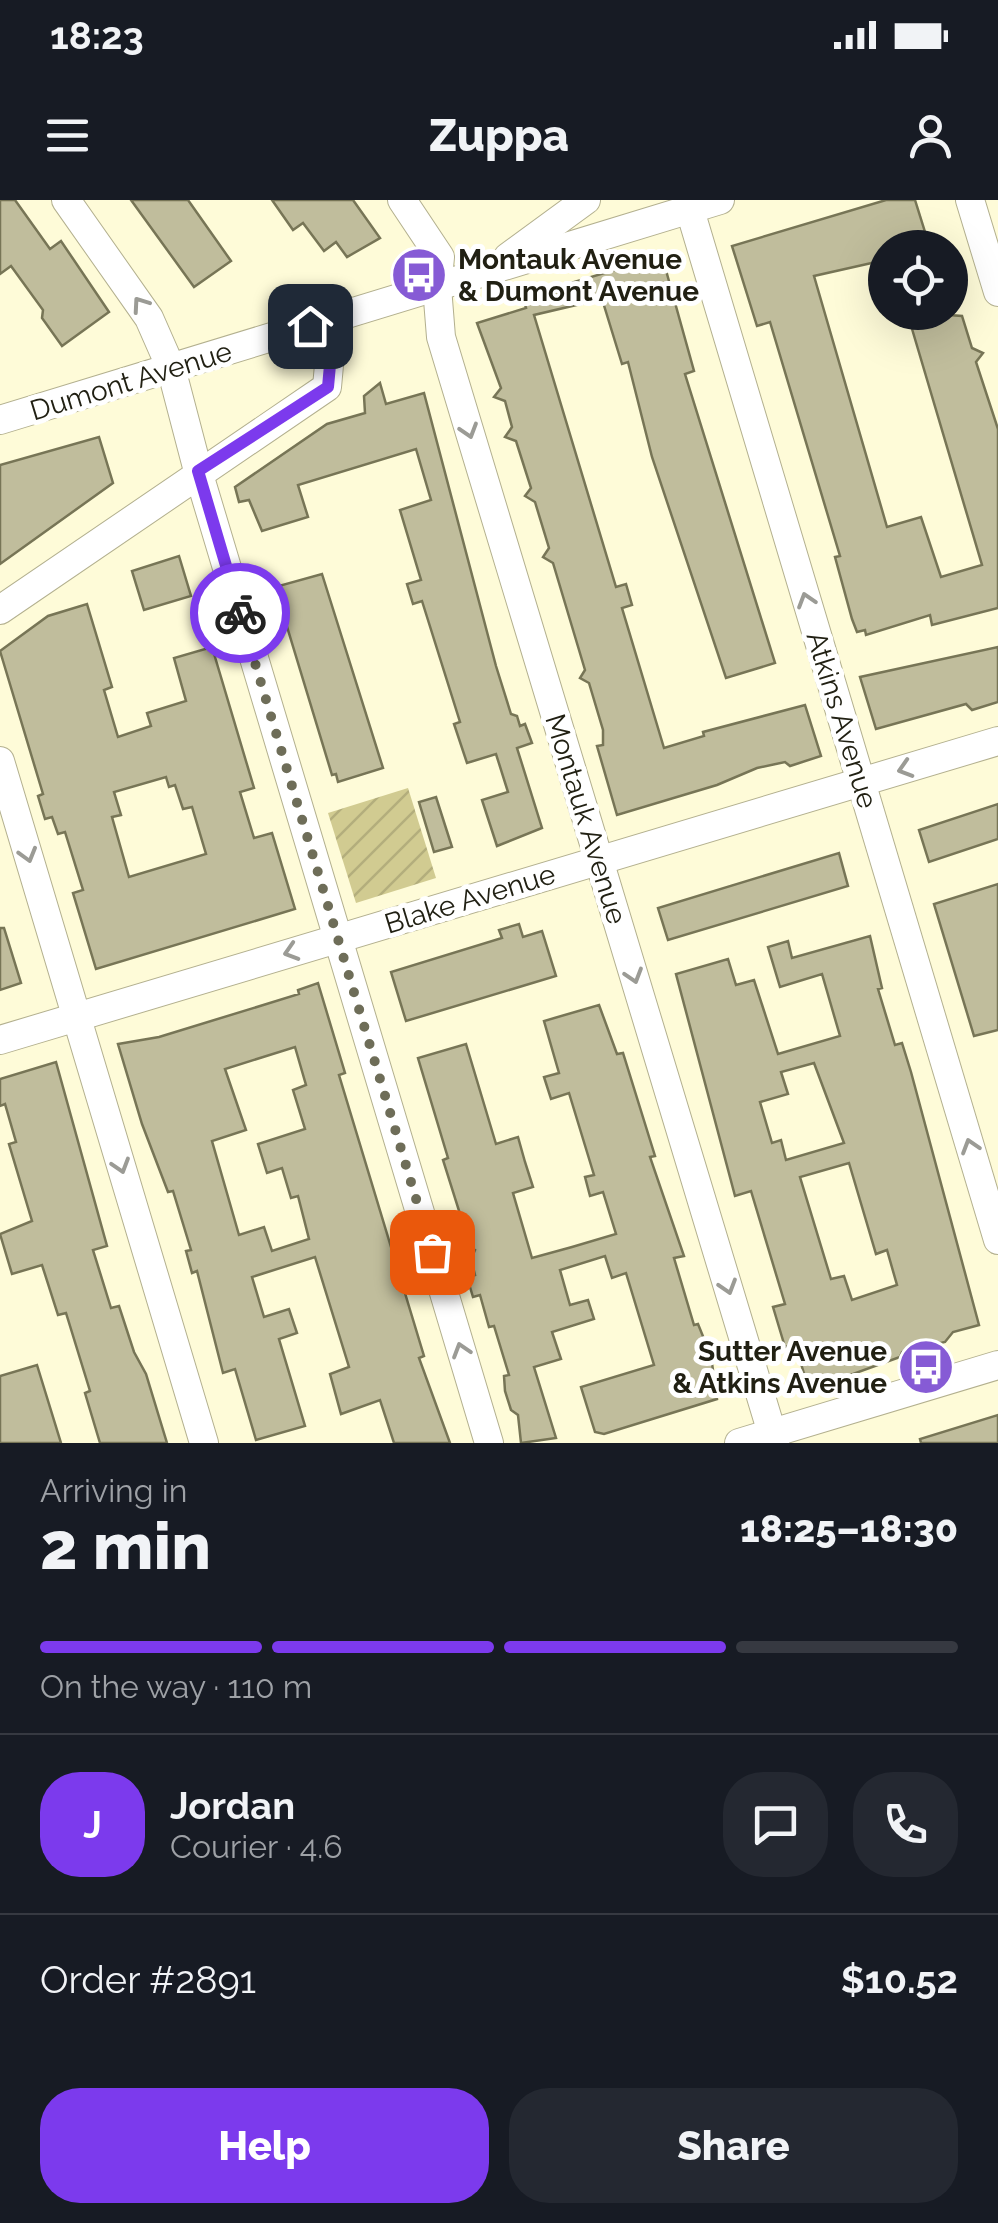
<!DOCTYPE html>
<meta charset="utf-8">
<style>
body{margin:0;font-family:Raleway,sans-serif;background:#242831;color:#f1f3f6;height:100vh;display:flex;flex-direction:column;font-size:38px;white-space:nowrap}
*{box-sizing:border-box;margin:0}
p{font-size:32px;color:#9ea1a6}
.icon{flex:none;width:55px;height:55px;fill:none;stroke:currentColor;stroke-width:2;stroke-linecap:round;stroke-linejoin:round}
.map{position:relative;height:1243px;overflow:hidden}
.sheet{display:flex;flex-direction:column;background:#171b24;flex:1}
.sheet>*{flex:none}
.buttons{position:absolute;left:868px;top:30px;display:grid;gap:20px}
.buttons a{display:grid;place-items:center;width:100px;height:100px;border-radius:50%;background:#171b24;box-shadow:0 10px 40px #0002;font-size:50px}
.pin{position:absolute;display:grid;place-items:center;width:85px;height:85px;color:#fff;margin:-42px;border-radius:20px;box-shadow:0 5px 15px #0006}
.courier{position:absolute;display:grid;place-items:center;width:100px;height:100px;margin:-50px;border:8px solid #7c3aed;border-radius:50%;background:#fff;color:#222;box-shadow:0 2px 12px #0007}
.headline em{font-style:normal;font-weight:800}
.headline div{display:flex;flex-direction:column-reverse}
.headline{display:flex;align-items:center;justify-content:space-between;height:170px;padding:0 40px}
h1{font-size:65px;font-weight:800;line-height:75px}
.bar{display:grid;grid-template-columns:repeat(4,1fr);gap:15px 10px;align-content:center;height:120px;padding:0 40px}
.bar i{height:12px;border-radius:8px;background:#363941}
.bar .selected{background:#7c3aed}
.bar p{grid-column:span 4}
.line{display:flex;align-items:center;gap:25px;padding:0 40px;border-top:2px solid #363941}
.line div{flex:1}
.round{display:grid;place-items:center;flex:none;width:105px;height:105px;border-radius:40px;background:#242831}
.action{display:flex;gap:20px;margin-top:auto;padding:20px 40px}
.action a{flex:1;height:115px;border-radius:40px;background:#7c3aed;color:#fff;font-size:40px;font-weight:800;line-height:115px;text-align:center}
.action a+a{background:#242831;color:#f1f3f6}
.status{display:flex;justify-content:space-between;align-items:center;height:70px;padding:0 50px;background:#171b24;direction:ltr}
.status svg{height:28px;fill:currentColor}
header{display:flex;justify-content:space-between;align-items:center;height:130px;padding:0 40px;background:#171b24;font-size:45px;font-weight:800}
.map>svg:first-child{display:block}
</style>
<div class="status"><b>18:23</b><svg viewBox="0 0 49 12"><path d="M0 12V9h3v3zM5 12V6h3v6zM10 12V3h3v9zM15 12V0h3v12zM26 1h20v11H26zM47 4h2v5h-2z"/></svg></div>
<header><svg class="icon" aria-label="menu" viewBox="0 0 24 24"><path d="M4 6h16M4 12h16M4 18h16"/></svg>Zuppa<svg class="icon" aria-label="person" viewBox="0 0 24 24"><circle cx="12" cy="8" r="4"/><path d="M4 21q1-7 8-7t8 7"/></svg></header>
<div class="map">
<svg width="998" height="1243" viewBox="0 0 998 1243">
<defs>
<pattern id="garden-furrows" width="10" height="10" patternUnits="userSpaceOnUse" patternTransform="scale(2.5)"><rect width="10" height="10" fill="#d1cb91"/><path d="M-1 1l2-2M0 10L10 0M9 11l2-2" fill="none" stroke="#b3ae7c"/></pattern>
</defs>
<rect width="100%" height="100%" fill="#fefbd8"/>
<!-- garden -->
<path fill="url(#garden-furrows)" d="M408 588 436 678 356 703 328 613Z"/>
<!-- building -->
<g fill="#c0bd9c" stroke="#777556" stroke-width="2.5" fill-rule="evenodd">
<path d="M0 0H15L50 49 61 41 109 112 62 146 42 118 43 110 11 66 0 74Z"/>
<path d="M131 0H188L231 61 194 87Z"/>
<path d="M272 0H353L380 38 347 57 336 42 324 51 303 23 293 30Z"/>
<path d="M886 0H915L930 48H885V60L814 76 887 327 921 317 941 377 982 365 907 112 962 116 972 148 983 153 976 162 998 229V408L932 425 930 415 866 435 865 430 857 432 852 419 835 357 840 356 770 122 757 126 732 46Z"/>
<path d="M662 56 694 171 685 174 775 463 726 478 652 257 628 162 622 164 602 99 534 115 616 387 626 384 632 405 622 408 664 548 704 536 703 532 805 505 821 556 790 566 785 562 757 568 717 585 617 615 597 546 603 545V530L589 483 580 478 585 470 553 363 543 357 549 348 535 302 525 296 531 288 516 241 505 237 512 227 505 201 494 197 501 188 477 123 526 108 523 97Z"/>
<path d="M380 183 386 204 424 193 496 466 511 514 517 516 520 526 525 524 532 543 517 548 542 628 497 646 482 600 508 592 496 554 467 563 454 524 460 522 422 401 413 404 407 384 421 380 400 310 431 300 416 249 298 285 308 317 262 331 249 300 239 302 235 287 327 224 365 213 364 196Z"/>
<path d="M99 237 113 283 0 364V265Z"/>
<path d="M179 356 191 396 144 410 132 371Z"/>
<path d="M322 374 383 568 338 582 336 574 332 575 275 387Z"/>
<path d="M87 404 112 487 104 490 118 537 151 526 147 513 186 501 174 458 212 447 254 588 240 592 254 638 272 633 295 709 96 769 73 693 83 690 65 632 58 634 52 617 45 619 38 596 43 594 0 451 48 416ZM166 577 169 587 175 585 183 609 192 607 206 654 129 677 112 617 121 615 114 592Z"/>
<path d="M998 447V502L972 510 966 504 876 529 860 477Z"/>
<path d="M436 597 452 647 434 652 419 602Z"/>
<path d="M998 604V639L929 662 919 630Z"/>
<path d="M839 653 848 686 668 740 658 708Z"/>
<path d="M998 684V830L974 836 934 704Z"/>
<path d="M519 724 523 737 542 731 556 776 406 821 391 772 502 738 499 730Z"/>
<path d="M0 728H4L21 783 0 790Z"/>
<path d="M870 736 882 788 878 789 895 845 902 843 911 872 979 1125 953 1132 945 1142 902 1152 900 1157 809 1190 795 1144 785 1147 773 1107 785 1104 751 991 735 996 676 774 728 759 736 785 754 780 778 854 840 836 822 774 780 787 768 747 788 741 792 758ZM814 863 844 943 786 960 781 940 772 943 760 902 788 894 781 872ZM849 963 876 1054 887 1050 897 1085 852 1100 844 1076 831 1079 800 977Z"/>
<path d="M318 783 345 873 339 875 424 1156 419 1158 450 1243H394L380 1200 341 1214 330 1174 349 1167 315 1057 252 1077 264 1117 289 1109 297 1133 279 1139 305 1226 256 1240 235 1169 223 1173 197 1071 192 1073 186 1051 191 1050 173 991 168 992 142 924 118 844 159 837 299 794 298 790ZM295 847 306 885 293 890 305 929 258 944 267 973 282 968 291 998 298 996 309 1039 272 1051 264 1027 239 1035 212 941 246 930 225 869Z"/>
<path d="M599 805 617 854 623 853 655 956 650 957 684 1056 674 1058 694 1125 698 1124 711 1156 717 1199 604 1234 595 1232 581 1187 654 1165 626 1073 612 1078 605 1056 560 1070 570 1105 588 1100 594 1119 552 1132 561 1159 534 1167 556 1238 521 1243 518 1215 511 1210 505 1191 504 1176 509 1175 494 1126 489 1127 480 1095 473 1097 467 1077 475 1075 471 1059 475 1050 463 1043 469 1030 457 1023 461 1017 443 960 448 958 418 858 466 844 496 944 518 937 525 962 533 987 513 993 532 1058 572 1047 616 1034 603 992 590 996 585 977 594 975 569 893 551 899 544 877 559 873 544 821Z"/>
<path d="M56 862 107 1046 93 1050 111 1108 119 1106 134 1152 146 1174 167 1243H100L85 1193 90 1191 66 1113 58 1115 42 1065 12 1074 0 1034 32 1021 9 944 16 942 5 904 0 906V879Z"/>
<path d="M37 1165 61 1243H0V1176Z"/>
<path d="M998 1215V1243H921L920 1239Z"/>
</g>
<g fill="none" stroke-linecap="round" stroke-linejoin="round">
<!-- minor casing -->
<g stroke="#b3b08f" stroke-width="30">
<g id="minor">
<path d="M66 0 149 118 171 168 198 271 489 1243"/>
<path d="M402 0 440 57 437 87 441 137 775 1243"/>
<path d="M687 0 998 1040"/>
<path d="M970 0 998 92"/>
<path d="M508 57 586 0"/>
<path d="M0 220 720 0"/>
<path d="M0 410 327 187 329 165 310 126"/>
<path d="M0 561 204 1243"/>
<path d="M0 840 998 541"/>
<path d="M739 1243 998 1165"/>
</g>
</g>
<!-- minor -->
<use href="#minor" stroke="#fff" stroke-width="28"/>
</g>
<!-- one-way arrows -->
<defs><path id="oneway-chevron" d="M-2-3.5L2.5 0L-2 3.5" fill="none" stroke-width="1.6" stroke-linecap="round" stroke-linejoin="round" transform="scale(2.5)"/></defs>
<g stroke="#9b9b95">
<use href="#oneway-chevron" transform="translate(140 104) rotate(-125)"/>
<use href="#oneway-chevron" transform="translate(469 231) rotate(73)"/>
<use href="#oneway-chevron" transform="translate(806 400) rotate(-107)"/>
<use href="#oneway-chevron" transform="translate(905 569) rotate(163)"/>
<use href="#oneway-chevron" transform="translate(28 655) rotate(74)"/>
<use href="#oneway-chevron" transform="translate(291 752) rotate(163)"/>
<use href="#oneway-chevron" transform="translate(634 776) rotate(73)"/>
<use href="#oneway-chevron" transform="translate(970 946) rotate(-107)"/>
<use href="#oneway-chevron" transform="translate(121 966) rotate(73)"/>
<use href="#oneway-chevron" transform="translate(728 1087) rotate(73)"/>
<use href="#oneway-chevron" transform="translate(461 1150) rotate(-107)"/>
</g>
<g fill="none" stroke-linecap="round" stroke-linejoin="round">
<!-- done -->
<path stroke="#6e6d58" stroke-width="10" stroke-dasharray="0 18" d="M240 413 432 1052"/>
<!-- route -->
<path stroke="#7c3aed" stroke-width="12" d="M240 413 198 271 328 187 330 165 310 126"/>
</g>
<!-- icons -->
<defs>
<g id="bus-disc" transform="scale(2.875)"><circle r="9.5" fill="#865bd5" stroke="#fff"/><path d="M-5-6H5V4H4V6H2V4H-2V6H-4V4H-5ZM-3.5-4V0h7V-4ZM-3.5 1.2v1.5H-2V1.2ZM2 1.2v1.5H3.5V1.2Z" fill="#fff"/></g>
</defs>
<g fill-rule="evenodd">
<use href="#bus-disc" x="419" y="75"/>
<use href="#bus-disc" x="926" y="1167"/>
</g>
<g text-anchor="middle" dominant-baseline="central" stroke-width="10" stroke-linejoin="round" paint-order="stroke">
<!-- poi labels -->
<g font-size="28" font-weight="bold" fill="#212013" stroke="#fff" text-anchor="start">
<text x="458" y="59">Montauk Avenue<tspan x="458" dy="32">&amp; Dumont Avenue</tspan></text>
<text x="887" y="1151" text-anchor="end">Sutter Avenue<tspan x="887" dy="32">&amp; Atkins Avenue</tspan></text>
</g>
<!-- street labels -->
<g font-size="28" fill="#212013" stroke="#fff">
<text transform="translate(131 181) rotate(-17)">Dumont Avenue</text>
<text transform="translate(842 520) rotate(73)">Atkins Avenue</text>
<text transform="translate(586 619) rotate(73)">Montauk Avenue</text>
<text transform="translate(470 699) rotate(-17)">Blake Avenue</text>
</g>
</g>
</svg>
<div class="buttons">
<a><svg class="icon" aria-label="locate" viewBox="0 0 24 24"><circle cx="12" cy="12" r="6"/><path d="M12 2v4M12 18v4M2 12h4M18 12h4"/></svg></a>
</div>
<div class="pin" style="left:432px;top:1052px;background:#ea580c"><svg class="icon" aria-label="bag" viewBox="0 0 24 24"><path d="M5 8h14l-1 12H6zM9 8a3 3 0 0 1 6 0"/></svg></div>
<div class="pin" style="left:310px;top:126px;background:#1f2937"><svg class="icon" aria-label="home" viewBox="0 0 24 24"><path d="M3 11l9-7 9 7M6 9v11h12V9"/></svg></div>
<div class="courier" style="left:240px;top:413px"><svg class="icon" aria-label="bike" viewBox="0 0 24 24"><circle cx="6" cy="16" r="4"/><circle cx="18" cy="16" r="4"/><path d="M6 16l4-8h5l3 8M10 8l3 8H6M13 5h3"/></svg></div>
</div>
<section class="sheet">
<div class="headline"><div><h1>2 min</h1><p>Arriving in</p></div><em>18:25–18:30</em></div>
<div class="bar"><i class="selected"></i><i class="selected"></i><i class="selected"></i><i></i><p>On the way · 110 m</p></div>
<div class="line" style="height:180px"><b class="round" style="background:#7c3aed;color:#fff">J</b><div><b>Jordan</b><p>Courier · 4.6</p></div><a class="round"><svg class="icon" aria-label="chat" viewBox="0 0 24 24"><path d="M4 5h16v11H9l-5 4z"/></svg></a><a class="round"><svg class="icon" aria-label="phone" viewBox="0 0 24 24"><path d="M5 4h4l2 5-3 2q2 4 5 5l2-3 5 2v4C11 20 4 13 5 4z"/></svg></a></div>
<div class="line" style="height:130px"><div>Order #2891</div><b>$10.52</b></div>
<div class="action"><a>Help</a><a>Share</a></div>
</section>
